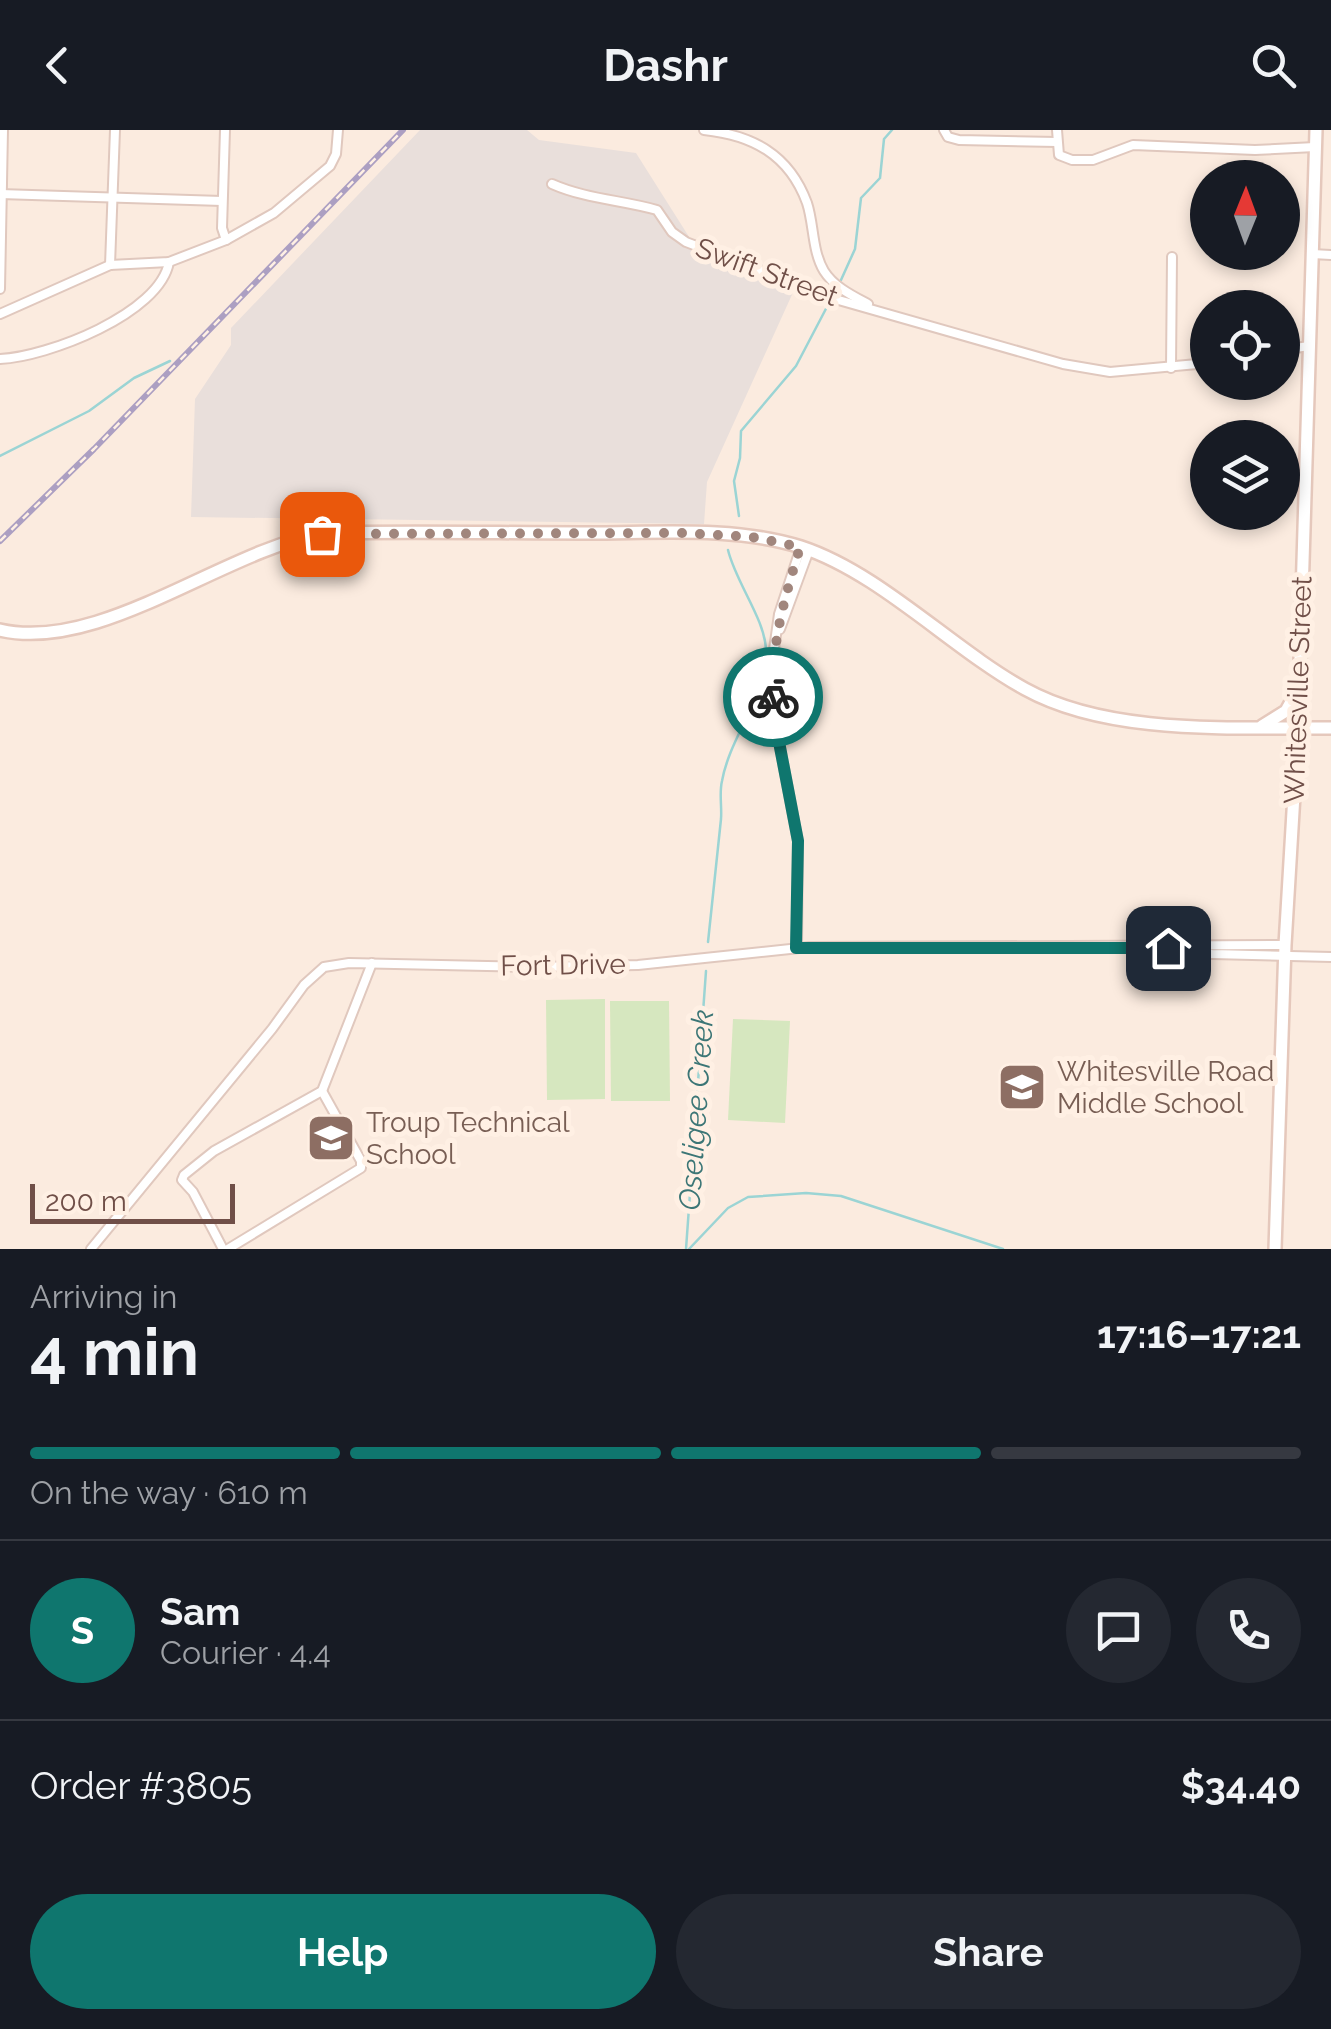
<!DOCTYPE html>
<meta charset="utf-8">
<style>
body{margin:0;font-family:Raleway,sans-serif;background:#242831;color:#f1f3f6;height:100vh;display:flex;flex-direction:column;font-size:38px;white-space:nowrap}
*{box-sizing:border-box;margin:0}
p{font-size:32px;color:#9ea1a6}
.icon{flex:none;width:55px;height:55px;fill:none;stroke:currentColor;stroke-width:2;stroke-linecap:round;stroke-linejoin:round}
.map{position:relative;height:1119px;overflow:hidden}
.details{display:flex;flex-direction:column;background:#171b24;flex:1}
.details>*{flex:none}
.needle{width:65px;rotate:1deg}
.tools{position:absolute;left:1190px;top:30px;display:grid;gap:20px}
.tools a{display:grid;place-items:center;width:110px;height:110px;border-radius:50%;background:#171b24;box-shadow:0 5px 15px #0003;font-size:50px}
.scale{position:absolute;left:30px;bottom:25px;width:205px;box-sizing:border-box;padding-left:10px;border:5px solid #704f48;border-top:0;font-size:28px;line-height:35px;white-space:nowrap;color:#704f48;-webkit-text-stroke:8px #fff0e4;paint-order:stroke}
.pin{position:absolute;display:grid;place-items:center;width:85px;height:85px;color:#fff;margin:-42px;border-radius:20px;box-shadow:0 5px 15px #0006}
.courier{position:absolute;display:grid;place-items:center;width:100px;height:100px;margin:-50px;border:8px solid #0f766e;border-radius:50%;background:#fff;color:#222;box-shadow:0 2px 12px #0007}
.head em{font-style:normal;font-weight:700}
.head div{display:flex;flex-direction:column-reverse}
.head{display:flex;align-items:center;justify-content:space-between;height:170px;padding:0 30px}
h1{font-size:65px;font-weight:700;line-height:75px}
.bar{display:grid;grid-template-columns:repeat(4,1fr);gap:15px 10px;align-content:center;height:120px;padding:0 30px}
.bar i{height:12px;border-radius:8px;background:#363941}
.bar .active{background:#0f766e}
.bar p{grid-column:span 4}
.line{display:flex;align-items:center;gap:25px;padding:0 30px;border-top:2px solid #363941}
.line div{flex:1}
.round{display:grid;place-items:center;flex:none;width:105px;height:105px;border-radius:52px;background:#242831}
.primary-button{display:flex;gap:20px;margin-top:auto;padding:20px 30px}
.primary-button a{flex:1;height:115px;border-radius:60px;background:#0f766e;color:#fff;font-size:40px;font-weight:700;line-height:115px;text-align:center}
.primary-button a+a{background:#242831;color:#f1f3f6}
header{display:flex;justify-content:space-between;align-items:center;height:130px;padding:0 30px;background:#171b24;font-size:45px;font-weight:700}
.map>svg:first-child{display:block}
</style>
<header><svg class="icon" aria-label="back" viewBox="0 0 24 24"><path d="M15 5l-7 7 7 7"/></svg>Dashr<svg class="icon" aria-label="search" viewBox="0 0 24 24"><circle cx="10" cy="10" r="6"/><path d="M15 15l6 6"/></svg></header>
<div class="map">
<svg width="1331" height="1119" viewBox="0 0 1331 1119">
<rect width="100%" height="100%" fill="#fbebdf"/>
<!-- industrial -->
<path fill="#e9dfdb" d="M420 0H527L539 10 636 23 691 110 800 147 707 352 704 394 191 387 195 269 231 215V198Z"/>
<!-- green -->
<g fill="#d6e7bf">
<path d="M605 869V969L547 970 546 870Z"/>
<path d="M610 871H669L670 971H611Z"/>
<path d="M733 889 790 891 785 993 728 990Z"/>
</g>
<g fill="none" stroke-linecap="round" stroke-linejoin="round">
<!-- stream -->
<g stroke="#9bd4d4" stroke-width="2.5">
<path d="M841 150 855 119 861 68 880 48 884 9 892 0"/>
<path d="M0 326 89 281 134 248 170 231"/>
<path d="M739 386 734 351 740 328 741 301 796 236 829 173"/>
<path d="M708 812C712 771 717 730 721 689 722 676 719 663 722 651 730 606 767 566 766 520 765 489 736 453 728 420"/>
<path d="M686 1119 706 841"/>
<path d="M689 1119 728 1078 748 1067 806 1063 841 1066 1003 1119"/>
</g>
<!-- minor casing -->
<g stroke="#e0c8be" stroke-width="12">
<g id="minor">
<path d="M225 0 222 98 226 110"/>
<path d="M704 0C752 5 789 24 807 73 814 94 812 121 824 141 834 157 853 166 868 174"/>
<path d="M944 0 948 7 959 10 1057 12"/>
<path d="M1057 0 1059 25 1072 30H1093L1133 15 1255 20 1315 17"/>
<path d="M552 54C586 69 622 70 657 80L672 102 686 112 835 169 1063 234 1110 242 1208 233"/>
<path d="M0 64 222 71"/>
<path d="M1312 124 1331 125"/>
<path d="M110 135 115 0"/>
<path d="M0 159 3 0"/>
<path d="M0 184 110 135 169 132 226 110 274 83 330 36 336 24 338 0"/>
<path d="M1282 220 1309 216"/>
<path d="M0 229C47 227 160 184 169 132"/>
<path d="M1171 238 1172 127"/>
<path d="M780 499 809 420"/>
<path d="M797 818 798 711 774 586 772 533 779 484 801 417"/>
<path d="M1182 820 1212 824 1331 827"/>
<path d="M91 1119 272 899 304 855 324 837 349 833 531 837 638 835 809 817 1285 815"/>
<path d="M223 1119 193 1062 182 1050 184 1045 214 1021 322 961 372 833"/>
<path d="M228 1119 361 1038V1031L322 961"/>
</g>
</g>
<!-- secondary casing -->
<g stroke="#e5c8bc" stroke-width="16">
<g id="secondary">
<path d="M0 500C100 523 221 422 323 403 411 401 500 403 589 403 657 403 734 396 801 417 880 443 951 518 1025 559 1110 606 1235 597 1331 598"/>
<path d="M1262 596 1286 581 1297 561"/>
<path d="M1275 1119 1285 815 1298 598 1316 0"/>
</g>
</g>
<!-- minor -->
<use href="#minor" stroke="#fff" stroke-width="8"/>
<!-- secondary -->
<use href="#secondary" stroke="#fff" stroke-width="11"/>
<!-- rail casing -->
<g stroke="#ac9fc2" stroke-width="6">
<path id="rail" d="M0 411 94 319 403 0"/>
</g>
<!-- rail -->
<use href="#rail" stroke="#fff0e4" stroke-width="2.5" stroke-dasharray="8" stroke-linecap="butt"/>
</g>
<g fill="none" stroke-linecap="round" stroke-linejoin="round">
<!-- done -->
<path stroke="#a1867d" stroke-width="10" stroke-dasharray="0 18" d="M322 404 682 403 752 407 800 417C785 467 771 513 773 567"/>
<!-- route -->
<path stroke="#0f766e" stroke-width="12" d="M773 567 774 586 798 711 796 818H1168"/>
</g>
<!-- icons -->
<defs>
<g id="school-square" transform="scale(2.5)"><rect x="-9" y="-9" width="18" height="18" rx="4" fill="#8d6e63" stroke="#fff0e4"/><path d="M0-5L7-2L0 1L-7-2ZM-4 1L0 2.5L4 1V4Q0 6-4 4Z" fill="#fff"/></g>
</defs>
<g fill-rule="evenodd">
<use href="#school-square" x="1022" y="957"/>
<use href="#school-square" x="331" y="1008"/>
</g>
<g text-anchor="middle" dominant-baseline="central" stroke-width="10" stroke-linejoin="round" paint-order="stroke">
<!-- street labels -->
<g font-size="28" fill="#704f48" stroke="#fff0e4">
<text transform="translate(767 142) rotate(20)">Swift Street</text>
<text transform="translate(1298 560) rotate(-88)">Whitesville Street</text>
<text transform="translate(563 835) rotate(-1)">Fort Drive</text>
</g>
<!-- education labels -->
<g font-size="28" fill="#785e54" stroke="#fff0e4" text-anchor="start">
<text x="1057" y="941">Whitesville Road<tspan x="1057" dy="32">Middle School</tspan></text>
<text x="366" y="992">Troup Technical<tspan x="366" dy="32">School</tspan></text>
</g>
<!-- water labels -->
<g font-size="30" font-style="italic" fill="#3c7676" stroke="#fff0e4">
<text transform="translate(696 980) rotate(-86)">Oseligee Creek</text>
</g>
</g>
</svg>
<div class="tools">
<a><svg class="needle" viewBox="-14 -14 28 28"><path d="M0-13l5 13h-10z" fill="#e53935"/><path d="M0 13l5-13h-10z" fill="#9ea1a6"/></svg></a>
<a><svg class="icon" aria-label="locate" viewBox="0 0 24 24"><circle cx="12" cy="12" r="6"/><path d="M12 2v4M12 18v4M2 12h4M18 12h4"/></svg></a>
<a><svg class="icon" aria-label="layers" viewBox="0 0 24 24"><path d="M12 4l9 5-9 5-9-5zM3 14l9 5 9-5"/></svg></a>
</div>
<div class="scale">200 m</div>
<div class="pin" style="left:322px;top:404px;background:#ea580c"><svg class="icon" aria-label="bag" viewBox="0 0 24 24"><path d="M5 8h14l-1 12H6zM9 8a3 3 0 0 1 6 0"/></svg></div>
<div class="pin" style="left:1168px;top:818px;background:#1f2937"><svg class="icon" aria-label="home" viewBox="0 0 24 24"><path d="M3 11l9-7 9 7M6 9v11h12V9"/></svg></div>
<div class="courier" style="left:773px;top:567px"><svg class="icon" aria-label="bike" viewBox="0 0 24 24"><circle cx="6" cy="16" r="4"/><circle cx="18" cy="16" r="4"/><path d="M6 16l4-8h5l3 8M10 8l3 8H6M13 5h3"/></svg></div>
</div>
<section class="details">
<div class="head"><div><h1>4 min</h1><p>Arriving in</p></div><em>17:16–17:21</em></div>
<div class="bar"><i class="active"></i><i class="active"></i><i class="active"></i><i></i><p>On the way · 610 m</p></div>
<div class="line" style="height:180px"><b class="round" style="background:#0f766e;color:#fff">S</b><div><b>Sam</b><p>Courier · 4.4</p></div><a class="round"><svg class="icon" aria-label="chat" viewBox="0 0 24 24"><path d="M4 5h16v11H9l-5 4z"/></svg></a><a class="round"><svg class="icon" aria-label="phone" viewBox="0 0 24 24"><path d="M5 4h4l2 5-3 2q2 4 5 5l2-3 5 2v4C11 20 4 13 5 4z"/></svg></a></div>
<div class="line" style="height:130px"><div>Order #3805</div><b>$34.40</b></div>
<div class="primary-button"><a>Help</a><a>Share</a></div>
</section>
